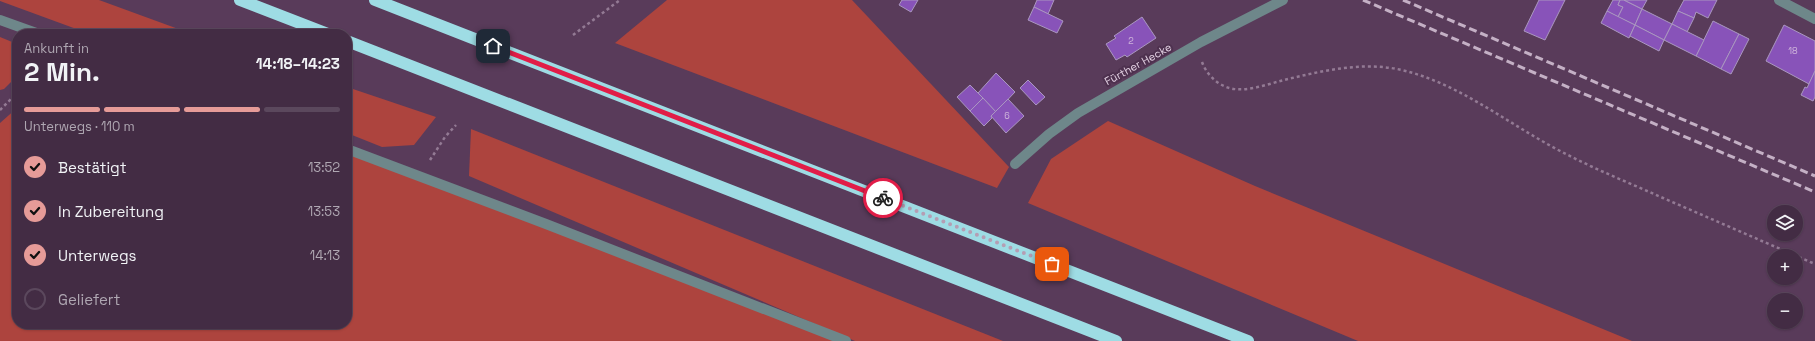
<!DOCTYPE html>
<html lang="de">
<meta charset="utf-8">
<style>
body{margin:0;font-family:"Space Grotesk",sans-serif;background:#4a344b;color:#f1f3f6;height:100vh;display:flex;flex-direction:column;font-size:15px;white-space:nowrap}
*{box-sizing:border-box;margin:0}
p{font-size:13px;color:#afa7b2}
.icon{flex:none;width:22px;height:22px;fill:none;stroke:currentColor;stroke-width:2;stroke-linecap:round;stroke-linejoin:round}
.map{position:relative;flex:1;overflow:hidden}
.details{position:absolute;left:12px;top:29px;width:340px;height:300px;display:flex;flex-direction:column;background:#432c44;border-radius:16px;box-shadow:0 1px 3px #0004,0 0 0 1px #5b485d}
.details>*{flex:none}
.fabs{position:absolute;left:1767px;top:205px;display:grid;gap:8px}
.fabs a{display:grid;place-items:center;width:36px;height:36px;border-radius:50%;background:#432c44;box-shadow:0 1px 3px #0004,0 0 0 1px #5b485d;font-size:20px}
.pin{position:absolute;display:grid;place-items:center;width:34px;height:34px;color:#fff;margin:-17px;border-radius:8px;box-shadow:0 2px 6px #0006}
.courier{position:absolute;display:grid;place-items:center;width:40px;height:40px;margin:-20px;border:3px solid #e11d48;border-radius:50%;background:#fff;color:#222;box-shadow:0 1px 5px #0007}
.headline em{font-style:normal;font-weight:600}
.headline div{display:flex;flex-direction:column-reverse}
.headline{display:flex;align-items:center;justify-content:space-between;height:68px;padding:0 12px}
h1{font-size:26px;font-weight:600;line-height:30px}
.bar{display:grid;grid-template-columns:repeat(4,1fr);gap:6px 4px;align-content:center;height:48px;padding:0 12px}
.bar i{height:5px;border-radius:3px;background:#5b485d}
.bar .active{background:#e69b98}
.bar p{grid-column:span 4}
ol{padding:0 12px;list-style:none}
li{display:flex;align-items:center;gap:12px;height:44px}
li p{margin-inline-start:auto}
li .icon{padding:4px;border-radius:50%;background:#e69b98;color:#111;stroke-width:4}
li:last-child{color:#afa7b2}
li i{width:22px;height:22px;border:2px solid #5b485d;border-radius:50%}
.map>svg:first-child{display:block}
</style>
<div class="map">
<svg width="1815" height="341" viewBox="0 0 1815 341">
<rect width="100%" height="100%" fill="#593b5a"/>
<!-- green -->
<g fill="#ad443e">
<path d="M0 0H99L192 34H90L0 1Z"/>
<path d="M667 0H852L1009 167 997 188 615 43Z"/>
<path d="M0 37 17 44V76L4 89 0 90Z"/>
<path d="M347 87 436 117 414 145 382 147 347 133Z"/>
<path d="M17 108V324H347V152L846 341H0V123Z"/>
<path d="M1108 121 1255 186 1632 341H1358L1028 203 1051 159Z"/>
<path d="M471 129 1003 341H855L469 176Z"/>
</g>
<!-- building -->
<g fill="#8853b9" stroke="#aa97c0">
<path d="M902 0H918L911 12 899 5Z"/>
<path d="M1037 0H1054L1048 14 1034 7Z"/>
<path d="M1539 0H1565L1545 40 1524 31Z"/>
<path d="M1613 0H1620L1618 5 1623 7 1618 17 1607 11Z"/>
<path d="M1620 0H1624L1642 9 1635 25 1618 17 1623 7 1618 5Z"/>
<path d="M1624 0H1647L1642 9Z"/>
<path d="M1684 0H1717L1708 18 1696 12 1694 18 1678 11Z"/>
<path d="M1034 7 1063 21 1057 33 1028 20Z"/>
<path d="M1642 9 1672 24 1664 40 1635 25Z"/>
<path d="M1607 11 1635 25 1629 38 1601 23Z"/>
<path d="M1678 11 1694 18 1687 32 1672 24Z"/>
<path d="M1142 17 1156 38 1127 57 1125 55 1116 60 1106 44 1116 38 1114 36Z"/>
<path d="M1713 21 1739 34 1721 69 1696 56Z"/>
<path d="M1672 24 1704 40 1696 56 1664 40Z"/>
<path d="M1635 25 1664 40 1659 51 1630 36Z"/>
<path d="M1784 25 1815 41V71L1809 84 1766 61Z"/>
<path d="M1739 34 1749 39 1731 74 1721 69Z"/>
<path d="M1815 71V97L1813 101 1801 95 1805 87 1807 88Z"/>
<path d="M996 73 1015 92 996 112 978 93Z"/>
<path d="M1028 80 1045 97 1036 105 1020 88Z"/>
<path d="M970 85 983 98 970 111 957 97Z"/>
<path d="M983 98 996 112 991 116 992 118 984 126 970 111Z"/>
<path d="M1008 99 1024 116 1006 133 991 116Z"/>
</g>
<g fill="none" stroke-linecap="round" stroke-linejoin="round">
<!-- path -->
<g stroke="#937a94" stroke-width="2.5" stroke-dasharray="3 3" stroke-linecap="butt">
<path d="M573 35 620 0"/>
<path d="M1202 62C1207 76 1220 87 1234 89 1251 91 1268 84 1284 80 1321 71 1359 62 1397 69 1460 82 1511 127 1568 155 1599 171 1632 184 1663 198 1714 220 1764 242 1815 264"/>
<path d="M0 110 17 93"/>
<path d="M430 160 445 137 456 125"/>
</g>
<!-- minor -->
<g stroke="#6e878a" stroke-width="10">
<path d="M1779 0 1815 19"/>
<path d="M0 20 39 34"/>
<path d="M347 149 546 224 846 341"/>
<path d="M1015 164 1049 134 1078 113 1201 42 1283 0"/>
</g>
<!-- highway -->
<g stroke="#9edce4" stroke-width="12">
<path d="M240 0 328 34"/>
<path d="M375 0 1248 341"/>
<path d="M347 41 1116 341"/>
</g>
<!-- rail -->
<g stroke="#c4b0c5" stroke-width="3" stroke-dasharray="8 4" stroke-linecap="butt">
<path d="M1363 0 1815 192"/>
<path d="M1403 0 1815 176"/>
</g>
</g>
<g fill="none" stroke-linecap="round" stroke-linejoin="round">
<!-- done -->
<path stroke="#b49eb4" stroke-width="4" stroke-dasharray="0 7.2" d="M883 198 1052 264"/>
<!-- route -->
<path stroke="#e11d48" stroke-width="5" d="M493 46 883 198"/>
</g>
<g text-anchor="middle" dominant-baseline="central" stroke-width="4" stroke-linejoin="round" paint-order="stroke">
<!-- number labels -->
<g font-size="9" fill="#ceb3da">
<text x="1131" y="41">2</text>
<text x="1793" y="51">18</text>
<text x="1007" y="116">6</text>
</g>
<!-- street labels -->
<g font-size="11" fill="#e5d3e5" stroke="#4e314f">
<text transform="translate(1138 64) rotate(-29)">Fürther Hecke</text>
</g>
</g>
</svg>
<div class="fabs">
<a><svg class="icon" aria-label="layers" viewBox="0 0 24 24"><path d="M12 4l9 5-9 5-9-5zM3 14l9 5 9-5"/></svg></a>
<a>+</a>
<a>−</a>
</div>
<div class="pin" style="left:1052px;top:264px;background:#ea580c"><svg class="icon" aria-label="bag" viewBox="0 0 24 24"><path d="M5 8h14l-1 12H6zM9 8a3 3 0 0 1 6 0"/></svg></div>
<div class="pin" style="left:493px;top:46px;background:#1f2937"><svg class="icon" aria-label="home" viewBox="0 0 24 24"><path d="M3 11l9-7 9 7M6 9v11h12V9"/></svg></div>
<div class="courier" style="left:883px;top:198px"><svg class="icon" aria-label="bike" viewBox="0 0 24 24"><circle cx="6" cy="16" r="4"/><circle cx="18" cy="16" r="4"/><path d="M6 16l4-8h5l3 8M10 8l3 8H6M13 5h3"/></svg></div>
<section class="details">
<div class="headline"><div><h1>2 Min.</h1><p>Ankunft in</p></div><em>14:18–14:23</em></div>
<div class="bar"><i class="active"></i><i class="active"></i><i class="active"></i><i></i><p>Unterwegs · 110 m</p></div>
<ol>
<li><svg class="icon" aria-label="check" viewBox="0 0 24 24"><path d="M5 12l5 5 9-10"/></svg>Bestätigt<p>13:52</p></li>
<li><svg class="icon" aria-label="check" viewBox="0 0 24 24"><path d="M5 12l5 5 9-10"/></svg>In Zubereitung<p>13:53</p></li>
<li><svg class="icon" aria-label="check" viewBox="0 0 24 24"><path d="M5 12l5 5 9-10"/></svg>Unterwegs<p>14:13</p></li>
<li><i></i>Geliefert</li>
</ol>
</section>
</div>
